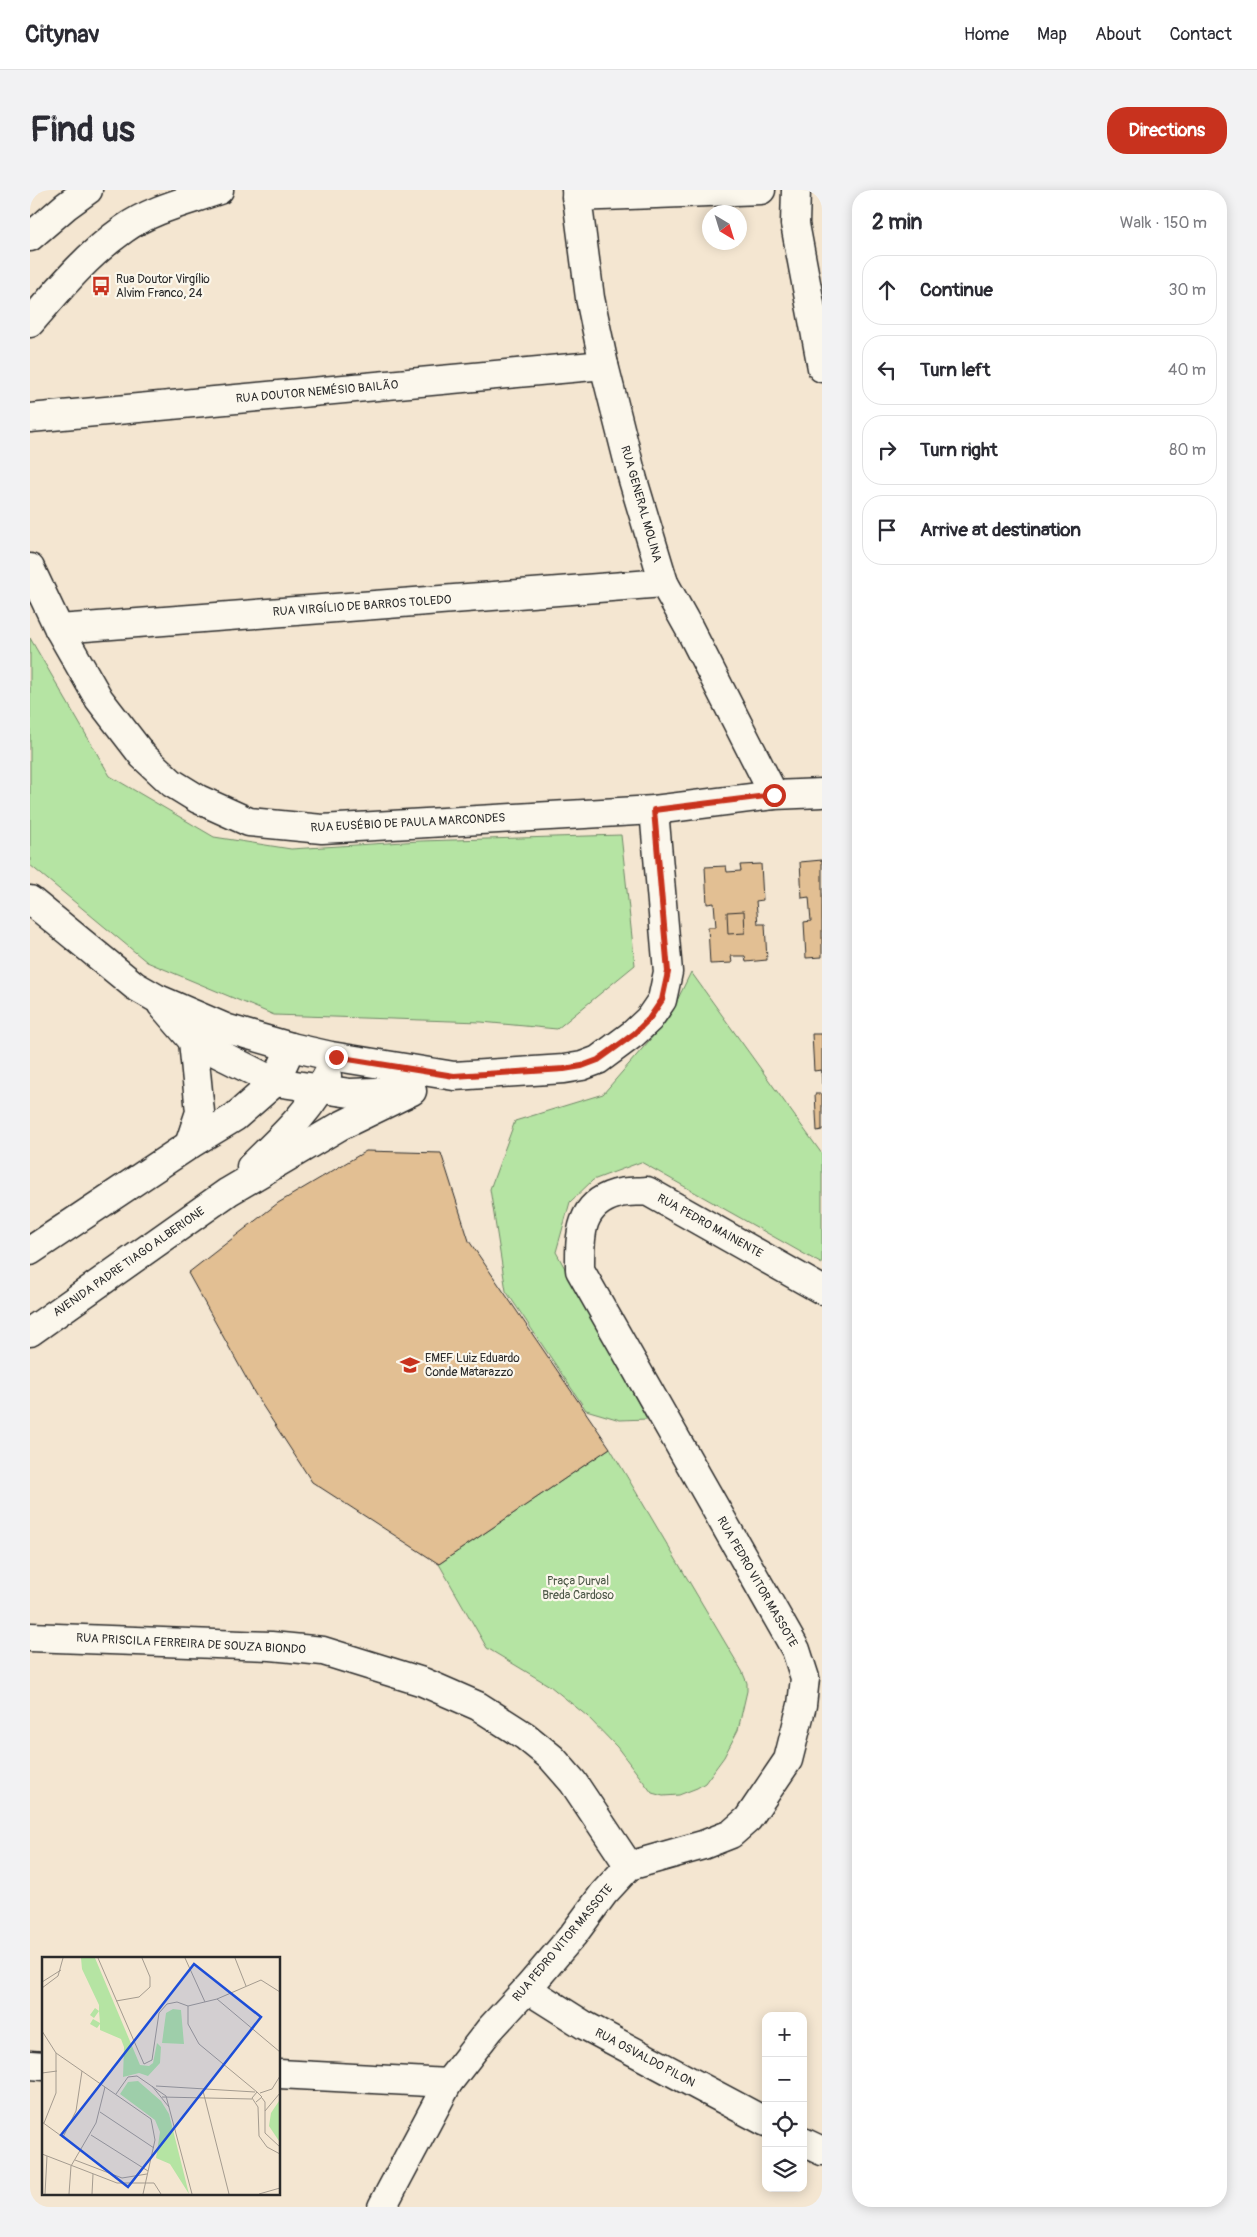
<!DOCTYPE html>
<meta charset="utf-8">
<style>
:root{--surface:#fff;--page:#f2f2f3;--text:#2b2b33;--muted:#7c7c81;--line:#e1e1e2;--accent:#c8321e}
body{margin:0;font-family:Pangolin,sans-serif;background:var(--page);color:var(--text)}
.controls{position:absolute;right:15px;bottom:15px;display:grid;overflow:hidden;border-radius:10px;box-shadow:0 2px 12px #0003}
.controls button{width:45px;height:45px;display:grid;place-items:center;padding:0;border:0;border-bottom:1px solid var(--line);background:var(--surface);color:var(--text);font:25px sans-serif}
.compass{position:absolute;left:672px;top:15px;width:45px;height:45px;border-radius:50%;background:var(--surface);box-shadow:0 2px 12px #0003;rotate:142deg}
.stop{position:absolute;width:15px;height:15px;margin:-11px;border:4px solid #c8321e;border-radius:50%;background:#fff}
.stop.end{background:#c8321e;border-color:#fff;box-shadow:0 1px 5px #0008}
.list{margin:0;padding:0;list-style:none}
h2{display:flex;justify-content:space-between;align-items:center;height:65px;margin:0;padding:0 20px;font-size:21px}
h2 small{font-size:16px;font-weight:400;color:var(--muted)}
.list li{display:grid;grid-template-columns:32px 1fr auto;gap:15px;align-items:center;box-sizing:border-box;height:70px;margin:0 10px 10px;padding:0 10px;border:1px solid var(--line);border-radius:20px}
.list b{display:block;font-size:19px;white-space:nowrap}
.list em{font-size:16px;font-style:normal;color:var(--muted)}
.icon{flex:none;width:28px;height:28px;fill:none;stroke:currentColor;stroke-width:2;stroke-linecap:round;stroke-linejoin:round}
.map{position:relative;flex:none;width:792px;height:2017px;overflow:hidden;border-radius:20px}
header{display:flex;align-items:center;gap:30px;box-sizing:border-box;height:70px;padding:0 25px;background:var(--surface);border-bottom:1px solid var(--line)}
header strong{font-size:24px}
nav{display:flex;gap:28px;margin-inline-start:auto;font-size:18px}
.intro{display:flex;align-items:center;justify-content:space-between;box-sizing:border-box;height:120px;padding:0 30px}
h1{margin:0;font-size:35px}
.button{padding:12px 22px;border-radius:20px;background:var(--accent);color:#fff;font-size:18px;font-weight:700}
main{display:flex;gap:30px;padding:0 30px}
aside{flex:1;background:var(--surface);border-radius:20px;box-shadow:0 2px 12px #0003}
.map>svg:first-child{display:block}
.green{fill:#b5e4a3;stroke:#708867}
.building{fill:#e2bf93;stroke:#2b2b2b}
.lines{fill:none;stroke-linecap:round;stroke-linejoin:round}
.street-casing{stroke:#2b2b2b;stroke-width:31}
.street{stroke:#fbf7ec;stroke-width:28}
.route{stroke:#c8321e;stroke-width:6}
.labels{text-anchor:middle;dominant-baseline:central;stroke-width:4.5;stroke-linejoin:round;paint-order:stroke}
.poi-label{font-size:12px;fill:#2b2b2b;stroke:#fbf7ec;text-anchor:start}
.street-label{font-size:12px;fill:#2b2b2b;stroke:#fbf7ec}
.park-label{font-size:12px;fill:#4e5949;stroke:#fbf7ec}
.inset-road{fill:none;stroke:#a49b8f;stroke-width:1}
.view{fill:#1d4ed8;fill-opacity:0.15;stroke:#1d4ed8;stroke-width:2.5}
.inset-edge{fill:none;stroke:#2b2b2b;stroke-width:2.5}
</style>
<header>
<strong>Citynav</strong>
<nav><a>Home</a><a>Map</a><a>About</a><a>Contact</a></nav>
</header>
<div class="intro"><h1>Find us</h1><a class="button">Directions</a></div>
<main>
<div class="map">
<svg width="792" height="2017" viewBox="0 0 792 2017">
<rect width="100%" height="100%" fill="#f4e6d1"/>
<filter id="ink" filterUnits="userSpaceOnUse"><feTurbulence type="fractalNoise" baseFrequency=".02" numOctaves="2"/><feDisplacementMap in="SourceGraphic" scale="10" xChannelSelector="R" yChannelSelector="G"/><feConvolveMatrix kernelMatrix="1 2 1 2 8 2 1 2 1" color-interpolation-filters="sRGB"/></filter>
<g filter="url(#ink)">
<g class="green">
<path d="M 0,448 L 80,586 L 184,647 L 261,659 L 390,651 L 591,645 L 605,775 L 527,839 L 451,832 L 244,825 L 117,772 L 0,675 Z"/>
<path d="M 661,782 L 792,964 L 792,1074 L 611,972 L 563,990 L 540,1012 L 526,1062 L 617,1229 L 590,1230 L 556,1220 L 476,1101 L 460,999 L 485,931 L 573,904 L 638,829 Z"/>
<path d="M 580,1258 L 712,1481 L 717,1493 L 717,1501 L 708,1540 L 694,1567 L 675,1593 L 667,1598 L 649,1605 L 633,1606 L 622,1603 L 587,1557 L 557,1526 L 520,1496 L 457,1458 L 409,1374 Z"/>
</g>
<g class="building">
<path d="M 792,670 L 792,767 L 776,768 L 774,732 L 781,731 L 779,707 L 772,708 L 770,672 Z"/>
<path d="M 731,674 L 733,710 L 726,711 L 728,734 L 735,734 L 737,770 L 716,772 L 715,766 L 701,766 L 702,773 L 680,774 L 678,737 L 686,737 L 684,713 L 677,714 L 675,677 L 696,676 L 697,682 L 711,681 L 710,675 Z"/>
<path d="M 714,721 L 715,743 L 698,744 L 697,722 Z"/>
<path d="M 782,844 L 792,844 L 792,894 L 791,880 L 784,881 Z"/>
<path d="M 785,904 L 792,904 L 792,940 L 787,941 Z"/>
<path d="M 336,961 L 411,963 L 439,1051 L 580,1258 L 409,1374 L 282,1292 L 225,1204 L 158,1083 L 248,1013 Z"/>
</g>
<g class="lines">
<defs>
<g id="street">
<path d="M 546,0 L 560,108 L 574,175 L 603,290 L 634,393 L 659,438 L 744,605"/>
<path d="M 766,0 L 765,34 L 792,178"/>
<path d="M 546,7 L 731,0"/>
<path d="M 0,47 L 36,16 L 58,0"/>
<path d="M 0,133 C 29,99 57,65 94,39 C 122,19 158,11 189,0"/>
<path d="M 0,228 L 574,175"/>
<path d="M 0,378 L 29,439 L 69,509 L 113,566 L 142,593 L 168,609 L 219,632 L 292,639 L 624,620 L 744,605 L 792,603"/>
<path d="M 29,439 L 634,393"/>
<path d="M 0,710 L 105,796 L 126,808 L 198,839 L 261,857 L 301,866 L 424,886 L 534,879 L 552,876 L 568,870 L 603,844 L 619,829 L 632,810 L 638,782 L 624,620"/>
<path d="M 132,815 L 163,851 L 245,892 L 320,903 L 372,901"/>
<path d="M 159,955 L 170,922 L 163,851"/>
<path d="M 221,977 C 248,950 281,922 297,886"/>
<path d="M 0,1061 L 159,955 L 205,927 L 245,892 L 261,857"/>
<path d="M 0,1142 L 198,1002 L 310,936 L 382,901"/>
<path d="M 0,1447 L 241,1456 L 293,1461 L 393,1492 L 448,1516 L 495,1546 L 522,1568 L 543,1592 L 599,1676"/>
<path d="M 497,1799 L 554,1835 L 736,1932"/>
<path d="M 0,1875 L 14,1876"/>
<path d="M 249,1884 L 418,1893"/>
<path d="M 773,1952 L 792,1961"/>
<path d="M 352,2017 L 418,1893 L 460,1839 L 497,1799 L 543,1745 L 574,1703 L 599,1676 L 673,1655 L 701,1644 L 718,1629 L 758,1570 L 772,1515 L 775,1488 L 766,1460 L 550,1080 C 550,1047 548,1015 586,1004 C 595,1001 607,1002 617,1001 L 792,1100"/>
</g>
</defs>
<use href="#street" class="street-casing"/>
<use href="#street" class="street"/>
</g>
</g>
<g class="lines" filter="url(#ink)">
<path class="route" d="M 306,867 L 424,886 L 534,879 L 552,876 L 568,870 L 604,844 L 619,829 L 632,810 L 638,782 L 624,620 L 744,605"/>
</g>
<defs>
<symbol id="bus-bare" viewBox="-9 -9 18 18"><path d="M-5-6H5V4H4V6H2V4H-2V6H-4V4H-5ZM-3.5-4V0h7V-4ZM-3.5 1.2v1.5H-2V1.2ZM2 1.2v1.5H3.5V1.2Z" fill="#c8321e" stroke="#fbf7ec" stroke-width="2.5" paint-order="stroke"/></symbol>
<symbol id="school-bare" viewBox="-9 -9 18 18"><path d="M0-5L7-2L0 1L-7-2ZM-4 1L0 2.5L4 1V4Q0 6-4 4Z" fill="#c8321e" stroke="#fbf7ec" stroke-width="2.5" paint-order="stroke"/></symbol>
</defs>
<g fill-rule="evenodd">
<use href="#bus-bare" x="57" y="82" width="28" height="28"/>
<use href="#school-bare" x="366" y="1161" width="28" height="28"/>
</g>
<g class="labels">
<g class="poi-label">
<text x="86" y="89">Rua Doutor Virgílio<tspan x="86" dy="14">Alvim Franco, 24</tspan></text>
<text x="395" y="1168">EMEF Luiz Eduardo<tspan x="395" dy="14">Conde Matarazzo</tspan></text>
</g>
<g class="street-label">
<text transform="translate(287 202) rotate(-5)">RUA DOUTOR NEMÉSIO BAILÃO</text>
<text transform="translate(611 314) rotate(74)">RUA GENERAL MOLINA</text>
<text transform="translate(332 416) rotate(-4)">RUA VIRGÍLIO DE BARROS TOLEDO</text>
<text transform="translate(378 633) rotate(-3)">RUA EUSÉBIO DE PAULA MARCONDES</text>
<text transform="translate(680 1036) rotate(29)">RUA PEDRO MAINENTE</text>
<text transform="translate(99 1072) rotate(-35)">AVENIDA PADRE TIAGO ALBERIONE</text>
<text transform="translate(727 1392) rotate(60)">RUA PEDRO VITOR MASSOTE</text>
<text transform="translate(161 1454) rotate(3)">RUA PRISCILA FERREIRA DE SOUZA BIONDO</text>
<text transform="translate(533 1753) rotate(-50)">RUA PEDRO VITOR MASSOTE</text>
<text transform="translate(615 1868) rotate(28)">RUA OSVALDO PILON</text>
</g>
<g class="park-label">
<text x="548" y="1391">Praça Durval<tspan x="548" dy="14">Breda Cardoso</tspan></text>
</g>
</g>
<g transform="translate(12 1767)">
<rect width="238" height="238" fill="#f4e6d1"/>
<path d="M 39,1 L 53,1 L 98,108 L 107,109 L 111,106 L 115,86 L 119,90 L 118,106 L 106,119 L 97,116 L 81,120 L 82,90 L 79,82 L 58,73 L 58,67 L 55,71 L 48,67 L 51,62 L 58,66 L 57,54 L 52,61 L 48,58 L 53,51 L 57,54 L 57,48 L 40,12 ZM 131,52 L 139,53 L 142,87 L 120,86 L 124,56 ZM 96,124 L 119,144 L 127,157 L 147,237 L 128,207 L 114,201 L 118,175 L 113,163 L 78,137 L 86,125 ZM 237,144 L 237,184 L 227,169 L 229,156 Z" fill="#b5e4a3"/>
<path class="inset-road" d="M 56,1 L 102,107 L 110,103 L 117,56 L 125,47 L 135,45 L 146,49 L 175,42 L 219,23 L 238,35M 143,1 L 163,45M 193,1 L 204,29M 0,25 L 19,13M 0,31 L 16,19 L 21,1M 175,42 L 238,95M 74,44 L 97,40 L 108,30 L 108,20 L 100,1M 146,49 L 146,67 L 157,87 L 215,135M 0,74 L 14,96 L 109,162 L 113,183 L 101,237M 0,116 L 15,114M 110,129 L 127,150M 114,129 L 213,135M 161,134 L 187,237M 218,136 L 230,132 L 238,119M 74,137 L 86,120 L 95,119 L 124,139 L 150,237M 120,140 L 210,142M 220,141 L 223,145 L 223,176 L 238,190M 214,145 L 220,140 L 215,135 L 210,141 L 216,150 L 217,179 L 225,190 L 238,197M 223,154 L 238,136M 58,155 L 112,191M 0,165 L 40,194M 2,166 L 14,136 L 14,96M 49,178 L 106,214M 21,180 L 34,154 L 40,114M 0,197 L 75,226 L 112,226 L 119,237M 33,203 L 80,221 L 105,217M 3,237 L 5,199M 27,237 L 29,209 L 54,166 L 63,130M 50,237 L 51,217M 217,237 L 238,231"/>
<path class="view" d="M 152,7 L 219,60 L 86,230 L 19,178 Z"/>
<rect width="238" height="238" class="inset-edge"/>
</g>
</svg>
<div class="controls">
<button>+</button>
<button>−</button>
<button><svg class="icon" aria-label="locate" viewBox="0 0 24 24"><circle cx="12" cy="12" r="6"/><path d="M12 2v4M12 18v4M2 12h4M18 12h4"/></svg></button>
<button><svg class="icon" aria-label="layers" viewBox="0 0 24 24"><path d="M12 4l9 5-9 5-9-5zM3 14l9 5 9-5"/></svg></button>
</div>
<svg class="compass" viewBox="-18 -18 36 36"><path d="M0-13l5 13h-10z" fill="#e53935"/><path d="M0 13l5-13h-10z" fill="#7c7c81"/></svg>
<div class="stop" style="left:744px;top:605px"></div>
<div class="stop end" style="left:306px;top:867px"></div>
</div>
<aside>
<h2>2 min<small>Walk · 150 m</small></h2>
<ul class="list">
<li><svg class="icon" aria-label="ahead" viewBox="0 0 24 24"><path d="M12 20V5M6 11l6-6 6 6"/></svg><div><b>Continue</b></div><em>30 m</em></li>
<li><svg class="icon" aria-label="left" viewBox="0 0 24 24"><path d="M17 20v-9H6M10 6l-5 5 5 5"/></svg><div><b>Turn left</b></div><em>40 m</em></li>
<li><svg class="icon" aria-label="right" viewBox="0 0 24 24"><path d="M7 20v-9h11M14 6l5 5-5 5"/></svg><div><b>Turn right</b></div><em>80 m</em></li>
<li><svg class="icon" aria-label="arrive" viewBox="0 0 24 24"><path d="M6 21V4h12l-3 4 3 4H6"/></svg><div><b>Arrive at destination</b></div></li>
</ul>
</aside>
</main>
